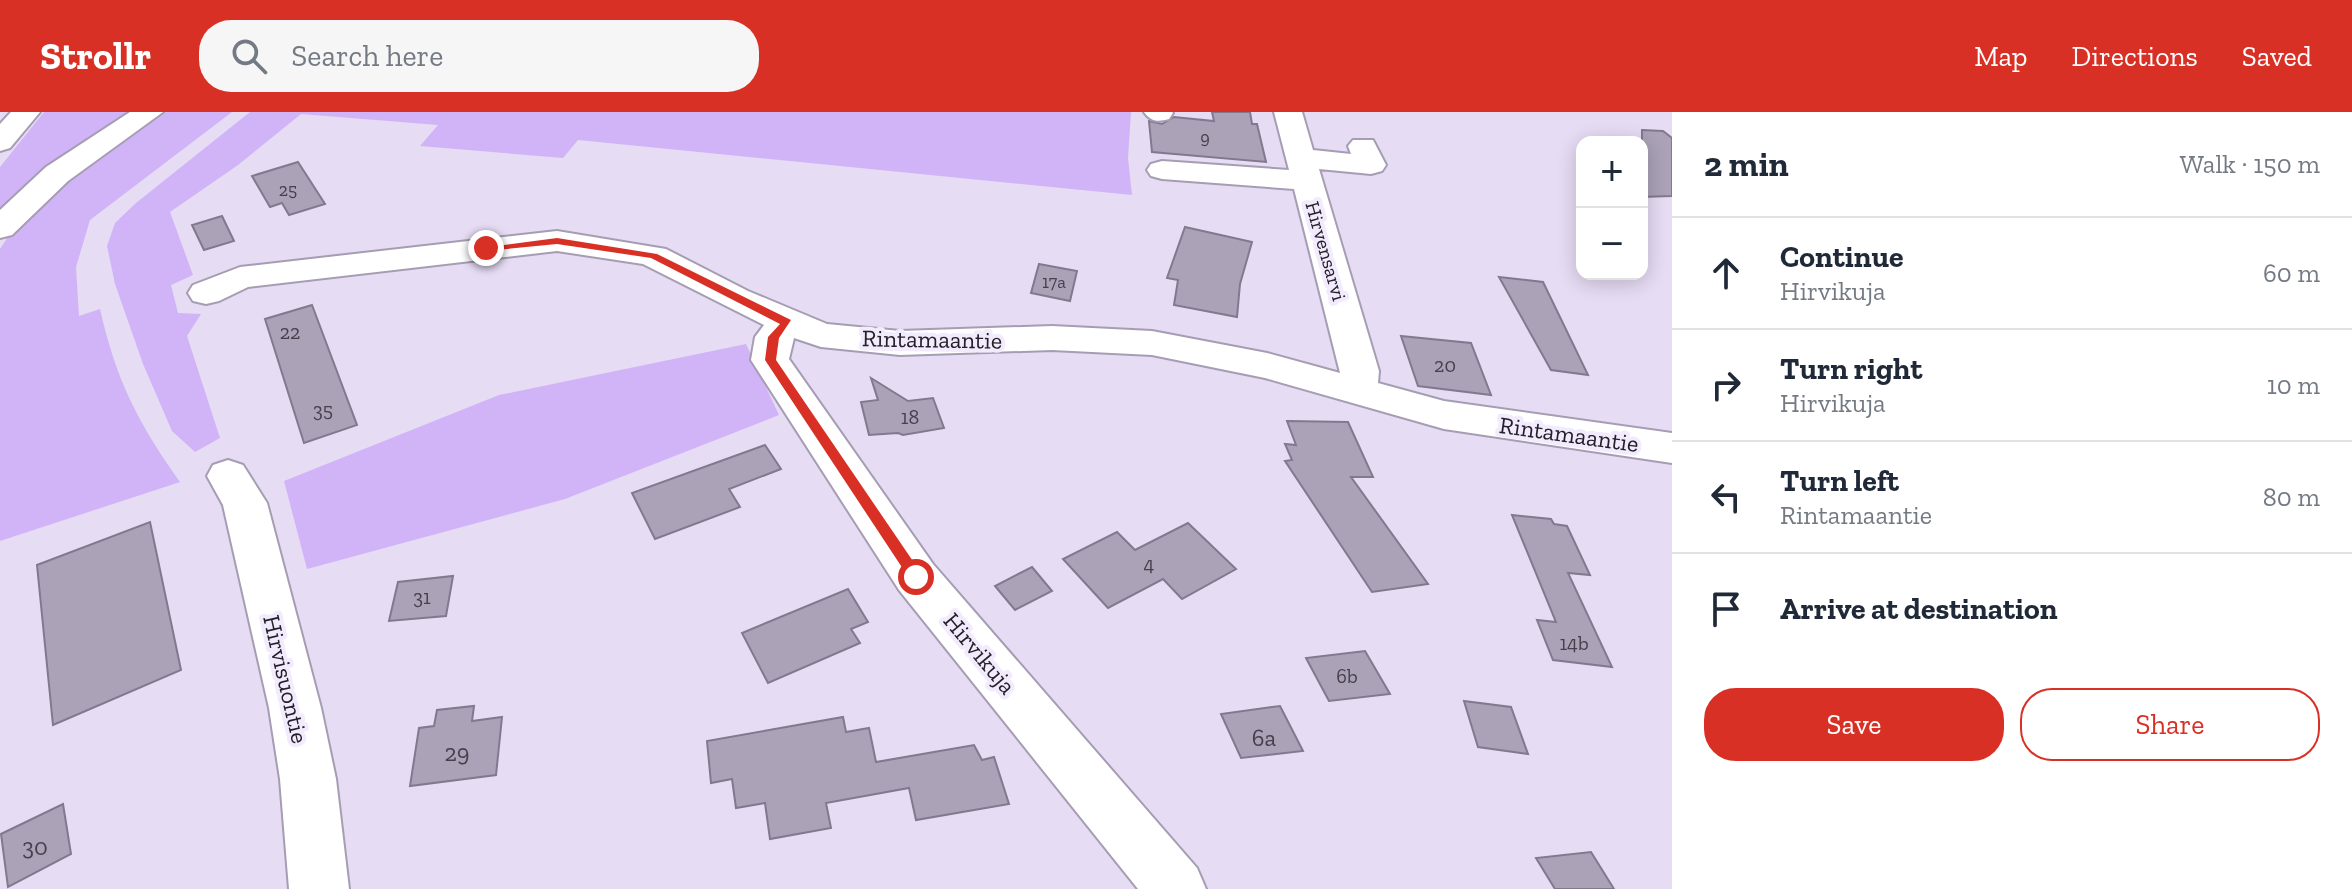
<!DOCTYPE html>
<meta charset="utf-8">
<style>
:root{--surface:#fff;--page:#f6f6f7;--text:#1f2937;--muted:#747a83;--line:#e0e1e3;--accent:#d93025}
body{margin:0;font-family:"Zilla Slab",serif;background:var(--page);color:var(--text)}
.controls{position:absolute;right:24px;top:24px;display:grid;overflow:hidden;border-radius:16px;box-shadow:0 4px 20px #0003}
.controls button{width:72px;height:72px;display:grid;place-items:center;padding:0;border:0;border-bottom:2px solid var(--line);background:var(--surface);color:var(--text);font:40px sans-serif}
.stop{position:absolute;width:24px;height:24px;margin:-18px;border:6px solid #d93025;border-radius:50%;background:#fff}
.stop.end{background:#d93025;border-color:#fff;box-shadow:0 2px 8px #0008}
.list{margin:0;padding:0;list-style:none}
h2{display:flex;justify-content:space-between;align-items:center;height:104px;margin:0;padding:0 32px;font-size:34px}
h2 small{font-size:26px;font-weight:400;color:var(--muted)}
.list li{display:grid;grid-template-columns:52px 1fr auto;gap:24px;align-items:center;box-sizing:border-box;height:112px;padding:0 32px;border-top:2px solid var(--line)}
.list b{display:block;font-size:30px;white-space:nowrap}
.list p{margin:0;font-size:26px;white-space:nowrap;color:var(--muted)}
.list em{font-size:26px;font-style:normal;color:var(--muted)}
.actions{display:flex;gap:16px;padding:24px 32px}
.actions a{flex:1;padding:18px 0;border:2px solid var(--accent);border-radius:32px;text-align:center;font-size:28px;color:var(--accent)}
.actions .main{background:var(--accent);color:#fff}
.icon{flex:none;width:44px;height:44px;fill:none;stroke:currentColor;stroke-width:2;stroke-linecap:round;stroke-linejoin:round}
.map{position:relative;flex:none;width:1672px;height:777px;overflow:hidden}
header{display:flex;align-items:center;gap:48px;box-sizing:border-box;height:112px;padding:0 40px;background:var(--accent);color:#fff}
header strong{font-size:38px}
nav{display:flex;gap:44px;margin-inline-start:auto;font-size:28px}
.search{width:560px;height:72px;background:var(--page);display:flex;align-items:center;gap:20px;box-sizing:border-box;padding:0 28px;border-radius:32px;color:var(--muted);font-size:30px}
main{display:flex}
aside{flex:1;background:var(--surface)}
.map>svg:first-child{display:block}
.green{fill:#d1b4f8}
.building{fill:#aba2b8;stroke:#82798e;stroke-width:2}
.lines{fill:none;stroke-linecap:round;stroke-linejoin:round}
.minor-casing{stroke:#a69db3;stroke-width:4}
.highway-casing{stroke:#a69db3;stroke-width:4}
.minor{fill:#fff;fill-rule:evenodd}
.highway{fill:#fff;fill-rule:evenodd}
.route{fill:#d93025}
.labels{text-anchor:middle;dominant-baseline:central;stroke-width:8;stroke-linejoin:round;paint-order:stroke}
.far-number-label{font-size:18px;fill:#45404c}
.far-street-label{font-size:20px;fill:#232028;stroke:#f2eafd}
.number-label{font-size:20px;fill:#45404c}
.street-label{font-size:24px;fill:#232028;stroke:#f2eafd}
.near-number-label{font-size:24px;fill:#45404c}
</style>
<header>
<strong>Strollr</strong>
<div class="search"><svg class="icon" aria-label="search" viewBox="0 0 24 24"><circle cx="10" cy="10" r="6"/><path d="M15 15l6 6"/></svg>Search here</div>
<nav><a>Map</a><a>Directions</a><a>Saved</a></nav>
</header>
<main>
<div class="map">
<svg width="1672" height="777" viewBox="0 0 1672 777">
<rect width="100%" height="100%" fill="#e6dcf4"/>
<g class="green">
<path d="M 44,0 L 131,0 L 54,52 L 0,101 L 0,55 Z"/>
<path d="M 163,0 L 232,0 L 90,108 L 76,155 L 79,204 L 100,197 C 116,268 138,311 180,370 L 0,429 L 0,137 C 37,78 104,33 163,0 Z"/>
<path d="M 250,0 L 1131,0 L 1128,46 L 1132,83 L 578,28 L 563,46 L 420,34 L 438,13 L 301,2 L 238,53 L 170,100 L 193,163 L 171,173 L 178,201 L 201,202 L 187,224 L 220,326 L 195,340 L 172,319 L 143,252 L 115,172 L 107,134 L 115,111 L 136,91 Z"/>
<path d="M 746,232 L 779,303 L 565,387 L 307,457 L 284,369 L 499,283 Z"/>
</g>
<g class="building">
<path d="M 1212,0 L 1250,0 L 1252,12 L 1257,12 L 1266,50 L 1152,40 L 1149,9 L 1162,12 L 1174,5 L 1214,9 Z"/>
<path d="M 1642,18 L 1663,19 L 1672,26 L 1672,84 L 1642,85 Z"/>
<path d="M 298,50 L 325,92 L 289,103 L 282,91 L 270,95 L 252,64 Z"/>
<path d="M 222,104 L 234,129 L 204,138 L 192,113 Z"/>
<path d="M 1185,115 L 1252,130 L 1240,172 L 1237,205 L 1174,193 L 1178,168 L 1167,166 Z"/>
<path d="M 1039,152 L 1077,159 L 1070,189 L 1031,181 Z"/>
<path d="M 1499,165 L 1543,170 L 1588,263 L 1551,258 Z"/>
<path d="M 312,193 L 357,313 L 304,331 L 265,207 Z"/>
<path d="M 1401,224 L 1471,231 L 1491,283 L 1418,274 Z"/>
<path d="M 871,266 L 908,289 L 933,286 L 944,316 L 903,323 L 898,321 L 869,323 L 861,290 L 878,288 Z"/>
<path d="M 1287,309 L 1348,310 L 1373,365 L 1351,365 L 1428,472 L 1372,480 L 1285,349 L 1292,348 L 1285,332 L 1296,333 Z"/>
<path d="M 765,333 L 781,357 L 729,377 L 740,395 L 655,427 L 632,381 Z"/>
<path d="M 1512,403 L 1551,407 L 1554,412 L 1567,414 L 1590,463 L 1568,461 L 1612,555 L 1553,548 L 1537,508 L 1556,510 Z"/>
<path d="M 150,410 L 181,558 L 53,613 L 37,453 Z"/>
<path d="M 1188,411 L 1236,457 L 1182,487 L 1163,467 L 1108,496 L 1063,447 L 1117,420 L 1135,438 Z"/>
<path d="M 1032,455 L 1052,479 L 1015,498 L 995,474 Z"/>
<path d="M 453,464 L 446,504 L 389,509 L 398,470 Z"/>
<path d="M 848,477 L 868,510 L 851,517 L 860,531 L 768,571 L 742,521 Z"/>
<path d="M 1365,539 L 1390,582 L 1329,589 L 1306,546 Z"/>
<path d="M 1464,589 L 1511,595 L 1528,642 L 1478,635 Z"/>
<path d="M 474,594 L 472,609 L 502,605 L 496,663 L 410,674 L 419,616 L 434,614 L 437,598 Z"/>
<path d="M 1280,594 L 1303,639 L 1241,646 L 1221,602 Z"/>
<path d="M 843,605 L 846,620 L 869,616 L 876,650 L 974,633 L 982,648 L 994,645 L 1009,692 L 916,708 L 909,676 L 826,691 L 831,716 L 770,727 L 765,691 L 736,696 L 732,667 L 711,671 L 707,629 Z"/>
<path d="M 63,692 L 71,742 L 8,775 L 1,722 Z"/>
<path d="M 1591,740 L 1614,777 L 1555,777 L 1536,746 Z"/>
</g>
<g class="lines">
<defs>
<g id="minor">
<path d="M 1144,0 L 1172,0 L 1173,1 L 1169,7 C 1158,10 1151,10 1144,0 Z"/>
<path d="M 1274,0 L 1302,0 L 1313,38 L 1351,42 L 1348,34 L 1353,28 L 1373,28 L 1386,53 L 1382,59 L 1371,62 L 1319,57 L 1379,259 L 1378,271 L 1444,289 L 1672,321 L 1672,351 L 1444,317 L 1265,266 L 1152,243 L 1052,238 L 900,243 L 821,235 L 794,226 L 789,247 L 933,452 L 1197,756 L 1206,777 L 1138,777 L 899,478 L 751,248 L 755,225 L 764,213 L 643,152 L 557,139 L 248,175 L 219,189 L 206,192 L 193,189 L 188,181 L 193,173 L 240,155 L 557,119 L 666,137 L 748,179 L 827,212 L 900,219 L 1052,214 L 1152,219 L 1267,241 L 1340,261 L 1294,77 L 1162,67 L 1151,64 L 1147,58 L 1151,52 L 1162,49 L 1289,58 Z"/>
<path d="M 228,348 L 243,353 L 267,391 L 321,596 L 336,667 L 349,777 L 289,777 L 280,667 L 269,596 L 223,393 L 207,364 L 213,353 Z"/>
</g>
<g id="highway">
<path d="M 11,0 L 40,0 L 10,36 L 0,39 L 0,12 Z"/>
<path d="M 130,0 L 163,0 L 68,69 L 12,123 L 0,126 L 0,98 L 46,55 Z"/>
</g>
</defs>
<use href="#minor" class="minor-casing"/>
<use href="#highway" class="highway-casing"/>
<use href="#minor" class="minor"/>
<use href="#highway" class="highway"/>
</g>
<path class="route" d="M 557,126 L 657,142 L 791,208 L 779,226 L 776,248 L 921,461 L 921,469 L 911,469 L 765,248 L 768,225 L 780,212 L 651,146 L 557,132 L 486,139 L 481,136 Z"/>
<g class="labels">
<g class="far-number-label">
<text x="1205" y="26">9</text>
<text x="288" y="78">25</text>
<text x="1054" y="170">17a</text>
</g>
<g class="far-street-label">
<text transform="translate(1326 139) rotate(74)">Hirvensarvi</text>
</g>
<g class="number-label">
<text x="290" y="220">22</text>
<text x="1445" y="253">20</text>
<text x="323" y="298">35</text>
<text x="910" y="305">18</text>
<text x="1149" y="452">4</text>
<text x="422" y="485">31</text>
<text x="1574" y="531">14b</text>
<text x="1347" y="564">6b</text>
</g>
<g class="street-label">
<text transform="translate(932 227) rotate(1)">Rintamaantie</text>
<text transform="translate(1569 322) rotate(8)">Rintamaantie</text>
<text transform="translate(980 541) rotate(50)">Hirvikuja</text>
<text transform="translate(286 567) rotate(77)">Hirvisuontie</text>
</g>
<g class="near-number-label">
<text x="1264" y="625">6a</text>
<text x="457" y="640">29</text>
<text x="35" y="734">30</text>
</g>
</g>
</svg>
<div class="controls">
<button>+</button>
<button>−</button>
</div>
<div class="stop" style="left:916px;top:465px"></div>
<div class="stop end" style="left:486px;top:136px"></div>
</div>
<aside>
<h2>2 min<small>Walk · 150 m</small></h2>
<ul class="list">
<li><svg class="icon" aria-label="ahead" viewBox="0 0 24 24"><path d="M12 20V5M6 11l6-6 6 6"/></svg><div><b>Continue</b><p>Hirvikuja</p></div><em>60 m</em></li>
<li><svg class="icon" aria-label="right" viewBox="0 0 24 24"><path d="M7 20v-9h11M14 6l5 5-5 5"/></svg><div><b>Turn right</b><p>Hirvikuja</p></div><em>10 m</em></li>
<li><svg class="icon" aria-label="left" viewBox="0 0 24 24"><path d="M17 20v-9H6M10 6l-5 5 5 5"/></svg><div><b>Turn left</b><p>Rintamaantie</p></div><em>80 m</em></li>
<li><svg class="icon" aria-label="arrive" viewBox="0 0 24 24"><path d="M6 21V4h12l-3 4 3 4H6"/></svg><div><b>Arrive at destination</b></div></li>
</ul>
<div class="actions"><a class="main">Save</a><a>Share</a></div>
</aside>
</main>
